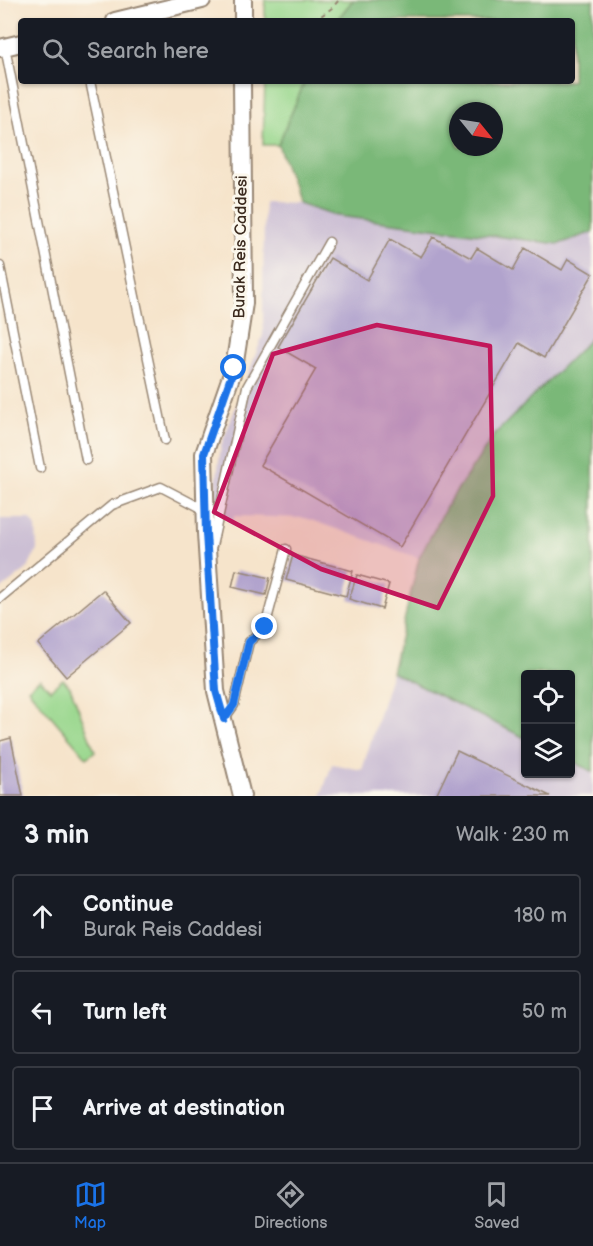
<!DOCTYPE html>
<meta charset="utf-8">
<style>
:root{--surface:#171b24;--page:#20242c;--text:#f1f3f6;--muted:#9ea1a6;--line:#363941;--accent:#1a73e8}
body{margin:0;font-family:"Balsamiq Sans",sans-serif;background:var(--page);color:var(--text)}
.controls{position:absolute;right:18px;bottom:18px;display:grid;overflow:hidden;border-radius:6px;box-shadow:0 2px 4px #0004}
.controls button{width:54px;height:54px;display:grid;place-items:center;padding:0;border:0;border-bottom:2px solid var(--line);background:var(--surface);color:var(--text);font:30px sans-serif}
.compass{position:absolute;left:449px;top:102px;width:54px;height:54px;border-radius:50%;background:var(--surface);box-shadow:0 2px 4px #0004;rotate:120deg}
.stop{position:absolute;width:18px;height:18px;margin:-14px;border:4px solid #1a73e8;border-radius:50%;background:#fff}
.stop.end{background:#1a73e8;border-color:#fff;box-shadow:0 2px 6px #0008}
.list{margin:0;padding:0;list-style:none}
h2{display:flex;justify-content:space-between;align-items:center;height:78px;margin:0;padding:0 24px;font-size:26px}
h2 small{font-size:20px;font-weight:400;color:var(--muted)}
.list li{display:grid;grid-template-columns:39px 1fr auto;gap:18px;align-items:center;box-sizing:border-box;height:84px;margin:0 12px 12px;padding:0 12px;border:2px solid var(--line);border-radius:6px}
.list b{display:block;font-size:22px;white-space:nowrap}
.list p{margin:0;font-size:20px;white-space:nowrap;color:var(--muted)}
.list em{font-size:20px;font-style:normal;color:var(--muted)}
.icon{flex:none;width:33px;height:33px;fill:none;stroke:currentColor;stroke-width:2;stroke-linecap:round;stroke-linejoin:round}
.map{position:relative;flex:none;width:593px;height:796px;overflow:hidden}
.search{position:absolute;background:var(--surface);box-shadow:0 2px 4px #0004;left:18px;right:18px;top:18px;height:66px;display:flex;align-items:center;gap:15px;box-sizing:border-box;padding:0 21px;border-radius:6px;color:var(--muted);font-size:22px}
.sheet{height:366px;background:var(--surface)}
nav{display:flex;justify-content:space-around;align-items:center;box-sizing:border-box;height:84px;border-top:2px solid var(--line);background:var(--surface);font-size:16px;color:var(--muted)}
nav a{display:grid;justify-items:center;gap:3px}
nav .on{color:var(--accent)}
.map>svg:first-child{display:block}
.industrial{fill:#ccbfd4}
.green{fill:#99d78d;stroke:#6a8056;stroke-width:1.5}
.forest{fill:#7ab878;stroke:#5a714b;stroke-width:1.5;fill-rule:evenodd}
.building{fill:#b1a3cd}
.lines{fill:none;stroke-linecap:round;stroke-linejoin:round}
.service-casing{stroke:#988774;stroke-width:11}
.minor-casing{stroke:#988774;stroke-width:20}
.path{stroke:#988774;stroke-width:2;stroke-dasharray:4.5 4.5;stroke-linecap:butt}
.service{stroke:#fff;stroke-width:8}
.minor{stroke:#fff;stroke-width:16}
.route{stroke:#1a73e8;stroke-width:8}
.marked{fill:#c2185b;fill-opacity:0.2;stroke:#c2185b;stroke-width:4.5;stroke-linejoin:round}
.labels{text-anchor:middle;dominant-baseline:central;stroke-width:6;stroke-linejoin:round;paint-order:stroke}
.street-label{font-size:16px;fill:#3b2a1e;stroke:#fbf7ec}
</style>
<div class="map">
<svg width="593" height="796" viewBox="0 0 593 796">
<rect width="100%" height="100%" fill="#fbf7ec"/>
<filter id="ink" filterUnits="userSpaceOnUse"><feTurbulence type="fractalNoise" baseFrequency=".0167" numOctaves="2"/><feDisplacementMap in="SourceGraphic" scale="12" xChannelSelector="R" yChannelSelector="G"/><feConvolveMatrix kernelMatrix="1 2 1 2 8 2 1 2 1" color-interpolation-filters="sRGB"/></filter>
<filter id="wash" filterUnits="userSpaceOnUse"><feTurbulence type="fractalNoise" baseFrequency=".008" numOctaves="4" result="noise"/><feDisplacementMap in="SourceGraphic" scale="24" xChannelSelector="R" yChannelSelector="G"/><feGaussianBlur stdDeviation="1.35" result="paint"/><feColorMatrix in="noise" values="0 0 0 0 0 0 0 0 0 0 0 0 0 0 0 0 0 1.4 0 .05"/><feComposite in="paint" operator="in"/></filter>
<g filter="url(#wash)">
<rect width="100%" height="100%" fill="#f6e4cb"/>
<g class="industrial">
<path d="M 264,202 L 299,203 L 338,216 L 559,244 L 593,232 L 593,336 L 495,434 L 449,502 L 419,558 L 305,518 L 234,516 L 233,526 L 213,506 L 221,446 L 263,335 Z"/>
<path d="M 0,519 L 30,519 L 36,527 L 37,550 L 27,569 L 0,590 Z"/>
<path d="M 392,672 L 525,738 L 526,774 L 570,774 L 571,760 L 593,772 L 593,796 L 321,796 L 332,764 L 362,770 Z"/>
</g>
<g class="green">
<path d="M 265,0 L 353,0 L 336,21 L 265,21 Z"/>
<path d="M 265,81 L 305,81 L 278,145 L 263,145 Z"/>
<path d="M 40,679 L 50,690 L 63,679 L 70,687 L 95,751 L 87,758 L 28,689 Z"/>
</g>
<g class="forest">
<path d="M 353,0 L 593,0 L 593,232 L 559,244 L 338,216 L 299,203 L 278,145 L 305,81 L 572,81 L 572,21 L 336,21 ZM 458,111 L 494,111 L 494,147 L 458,147 Z"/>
<path d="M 593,336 L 593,772 L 571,760 L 570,674 L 526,674 L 525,738 L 392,672 L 419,558 L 449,502 L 495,434 Z"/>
</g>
<g id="blocks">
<g class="building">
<path d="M 433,237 L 471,258 L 477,248 L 513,270 L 525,248 L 562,270 L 568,259 L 593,274 L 544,358 L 519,343 L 400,547 L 260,465 L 316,369 L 278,347 L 330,258 L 367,280 L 390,239 L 421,257 Z"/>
<path d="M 293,555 L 353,571 L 346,596 L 286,580 Z"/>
<path d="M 236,570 L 270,578 L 266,595 L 232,587 Z"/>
<path d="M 357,575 L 389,584 L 382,609 L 349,599 Z"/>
<path d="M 103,590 L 131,623 L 66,677 L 38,644 Z"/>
<path d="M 11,738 L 23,796 L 0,796 L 0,741 Z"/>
<path d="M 457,751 L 550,796 L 436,796 Z"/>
</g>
</g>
</g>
<g filter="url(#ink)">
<use href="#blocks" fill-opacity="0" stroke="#988774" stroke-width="1.5"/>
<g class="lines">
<defs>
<g id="service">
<path d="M 5,47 L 86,460"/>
<path d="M 90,81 L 165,440"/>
<path d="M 0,266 L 40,468"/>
<path d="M 212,546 L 247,387 L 329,242"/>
<path d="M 0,598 L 112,505 L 161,487 L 205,510"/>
<path d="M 224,719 L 234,705 L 249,642 L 265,627 L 286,549"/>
</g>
<g id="minor">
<path d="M 115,21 L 202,0"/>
<path d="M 243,21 L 243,0"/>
<path d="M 0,48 L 21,43"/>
<path d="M 242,81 L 244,303 L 234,368 L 204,454 L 206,533 L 216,691 L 242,796"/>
</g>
</defs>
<use href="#service" class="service-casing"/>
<use href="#minor" class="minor-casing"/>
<path class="path" d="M 314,21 L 332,8 L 339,0"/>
<use href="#service" class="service"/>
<use href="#minor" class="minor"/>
</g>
</g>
<g class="lines" filter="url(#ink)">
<path class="route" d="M 234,368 L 204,454 L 206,533 L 216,691 L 224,719 L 234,705 L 249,642 L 265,627"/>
</g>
<path class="marked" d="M 377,325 L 490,346 L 493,496 L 438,608 L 321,569 L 214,512 L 273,354 Z"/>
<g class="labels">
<g class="street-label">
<text transform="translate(241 247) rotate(-89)">Burak Reis Caddesi</text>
</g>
</g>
</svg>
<div class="controls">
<button><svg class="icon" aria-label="locate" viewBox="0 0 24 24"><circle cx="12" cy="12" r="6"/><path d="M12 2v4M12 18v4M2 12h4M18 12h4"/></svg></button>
<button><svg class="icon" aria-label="layers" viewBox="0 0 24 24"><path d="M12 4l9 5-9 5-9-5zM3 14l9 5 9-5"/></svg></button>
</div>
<svg class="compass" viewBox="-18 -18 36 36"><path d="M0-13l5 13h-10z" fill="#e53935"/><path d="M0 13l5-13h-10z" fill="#9ea1a6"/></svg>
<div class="stop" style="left:234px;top:368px"></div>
<div class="stop end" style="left:265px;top:627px"></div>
<div class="search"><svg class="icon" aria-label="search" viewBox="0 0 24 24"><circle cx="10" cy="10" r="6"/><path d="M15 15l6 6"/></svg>Search here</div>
</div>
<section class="sheet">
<h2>3 min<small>Walk · 230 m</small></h2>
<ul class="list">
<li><svg class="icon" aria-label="ahead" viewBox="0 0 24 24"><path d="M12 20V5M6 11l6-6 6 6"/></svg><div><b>Continue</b><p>Burak Reis Caddesi</p></div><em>180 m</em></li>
<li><svg class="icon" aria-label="left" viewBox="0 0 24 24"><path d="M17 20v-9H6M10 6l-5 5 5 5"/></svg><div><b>Turn left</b></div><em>50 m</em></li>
<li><svg class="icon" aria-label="arrive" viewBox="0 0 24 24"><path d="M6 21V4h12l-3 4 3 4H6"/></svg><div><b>Arrive at destination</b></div></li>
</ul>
</section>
<nav>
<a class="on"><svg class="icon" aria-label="map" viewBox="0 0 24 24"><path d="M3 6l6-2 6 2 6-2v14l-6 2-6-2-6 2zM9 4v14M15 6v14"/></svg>Map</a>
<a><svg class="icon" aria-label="directions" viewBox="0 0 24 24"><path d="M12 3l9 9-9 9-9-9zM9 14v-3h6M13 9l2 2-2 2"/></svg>Directions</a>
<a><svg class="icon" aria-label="saved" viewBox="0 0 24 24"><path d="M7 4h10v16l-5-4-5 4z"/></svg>Saved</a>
</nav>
